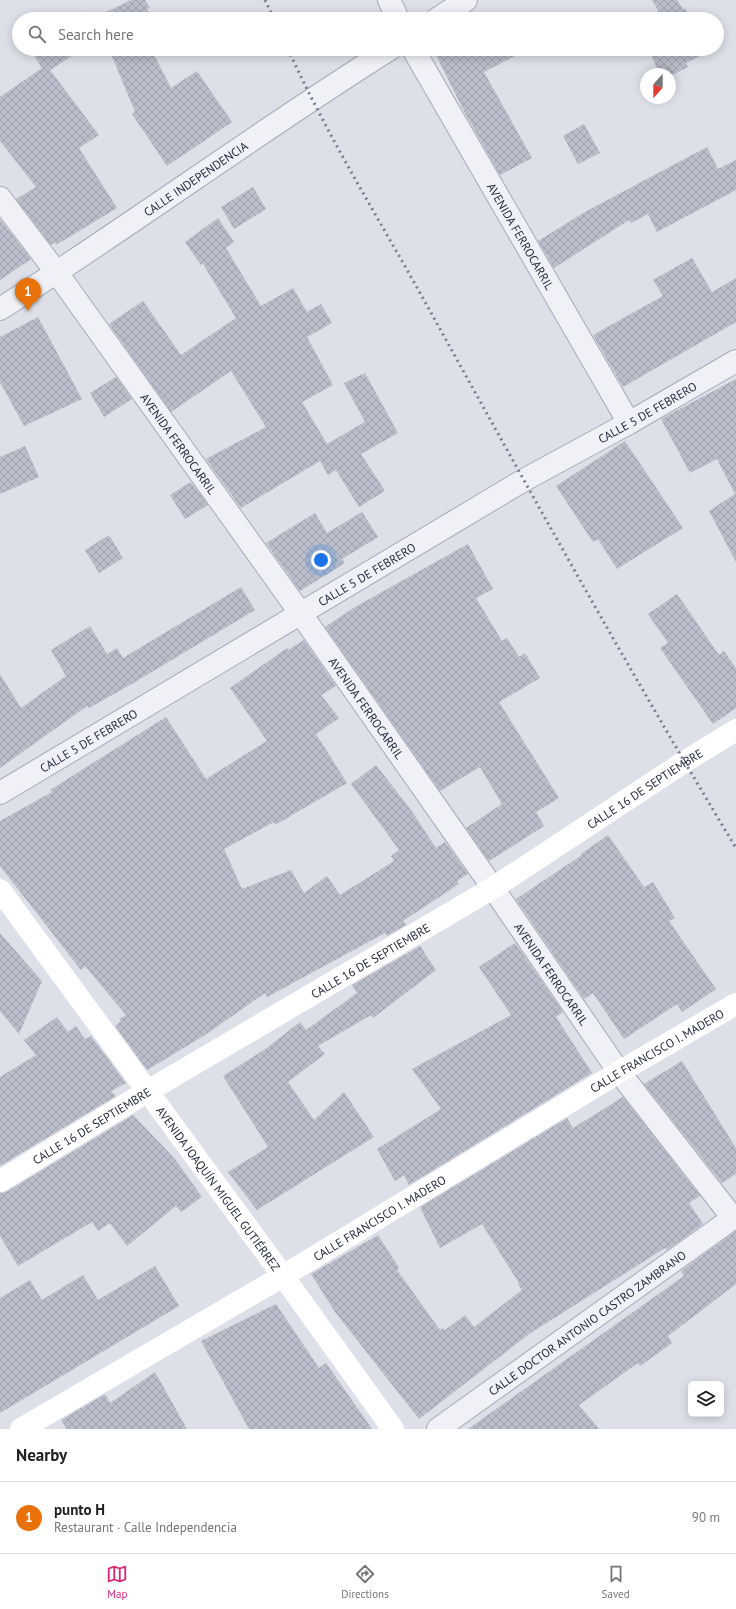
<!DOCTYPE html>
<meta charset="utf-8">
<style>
:root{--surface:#fff;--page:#f2f2f2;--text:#222;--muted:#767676;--line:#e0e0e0;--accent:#db2777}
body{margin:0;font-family:"PT Sans",sans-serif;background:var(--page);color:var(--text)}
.controls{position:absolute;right:12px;bottom:12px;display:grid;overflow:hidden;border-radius:6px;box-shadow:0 2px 10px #0003}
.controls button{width:36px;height:36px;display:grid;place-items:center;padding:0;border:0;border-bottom:1px solid var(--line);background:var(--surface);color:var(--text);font:20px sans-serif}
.compass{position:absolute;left:640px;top:68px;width:36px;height:36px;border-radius:50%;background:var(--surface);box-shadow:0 2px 10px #0003;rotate:201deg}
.you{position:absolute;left:321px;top:560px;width:14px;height:14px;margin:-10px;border:3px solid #fff;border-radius:50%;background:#1a73e8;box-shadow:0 0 0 6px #1a73e833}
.badge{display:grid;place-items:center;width:26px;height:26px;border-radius:50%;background:var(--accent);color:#fff;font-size:13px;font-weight:700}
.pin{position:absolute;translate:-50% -33px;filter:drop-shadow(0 1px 2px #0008)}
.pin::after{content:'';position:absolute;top:21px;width:14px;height:12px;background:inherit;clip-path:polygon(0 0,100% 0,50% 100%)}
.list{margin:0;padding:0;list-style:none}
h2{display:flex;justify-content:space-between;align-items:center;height:52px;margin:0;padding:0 16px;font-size:17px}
h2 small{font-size:13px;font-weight:400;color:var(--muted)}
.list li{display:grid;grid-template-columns:26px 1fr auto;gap:12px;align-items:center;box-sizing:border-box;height:72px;padding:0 16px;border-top:1px solid var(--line)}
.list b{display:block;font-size:15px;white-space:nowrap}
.list p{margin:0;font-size:13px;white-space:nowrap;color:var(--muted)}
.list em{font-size:13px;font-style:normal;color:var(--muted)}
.icon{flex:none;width:22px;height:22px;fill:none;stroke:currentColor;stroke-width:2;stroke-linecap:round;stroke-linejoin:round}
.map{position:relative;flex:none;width:736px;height:1429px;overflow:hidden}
.search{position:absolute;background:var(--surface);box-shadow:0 2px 10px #0003;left:12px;right:12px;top:12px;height:44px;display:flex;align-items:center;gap:10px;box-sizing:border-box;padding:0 14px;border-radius:22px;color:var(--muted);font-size:15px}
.sheet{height:124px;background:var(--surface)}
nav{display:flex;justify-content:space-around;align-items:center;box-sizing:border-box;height:56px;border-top:1px solid var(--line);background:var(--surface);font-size:11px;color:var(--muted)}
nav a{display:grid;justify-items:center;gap:2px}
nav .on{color:var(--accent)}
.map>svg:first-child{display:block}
.building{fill:url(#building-cross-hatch)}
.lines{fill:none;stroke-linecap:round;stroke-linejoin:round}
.street-casing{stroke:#a6aab5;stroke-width:24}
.street{stroke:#f0f1f6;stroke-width:22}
.secondary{stroke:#fff;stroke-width:22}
.rail{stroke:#757d92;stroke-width:3;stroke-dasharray:2 4;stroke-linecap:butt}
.labels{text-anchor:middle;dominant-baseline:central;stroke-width:4;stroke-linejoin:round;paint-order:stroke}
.street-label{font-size:12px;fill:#252c3f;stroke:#eceff5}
</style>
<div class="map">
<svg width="736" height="1429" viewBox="0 0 736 1429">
<defs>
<pattern id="building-cross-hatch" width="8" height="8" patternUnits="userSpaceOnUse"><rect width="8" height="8" fill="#babecb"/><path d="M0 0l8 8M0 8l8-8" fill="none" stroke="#a0a3af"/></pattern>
</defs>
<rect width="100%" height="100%" fill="#dde0e8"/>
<g class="building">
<path d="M 131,0 L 145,0 L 150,8 L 147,9 L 151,19 L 92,19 Z"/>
<path d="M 652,0 L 677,0 L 683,9 L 685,8 L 691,19 L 663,19 Z"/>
<path d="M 81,11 L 86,19 L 68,19 Z"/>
<path d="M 30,49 L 83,49 L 50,70 L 99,135 L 79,148 L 117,208 L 56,245 L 55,242 L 51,245 L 16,199 L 36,187 L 0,141 L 0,97 L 42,68 Z"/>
<path d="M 109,49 L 151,49 L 171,88 L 197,71 L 232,122 L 167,166 L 132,114 L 135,112 Z"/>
<path d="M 433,49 L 528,49 L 484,72 L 532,158 L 500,175 L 465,113 Z"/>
<path d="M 648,49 L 706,49 L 707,52 L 686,63 L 688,67 L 674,74 L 660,74 Z"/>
<path d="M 584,124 L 600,153 L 578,164 L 563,136 Z"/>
<path d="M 707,147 L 718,169 L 736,160 L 736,190 L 657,232 L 648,214 L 631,223 L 629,220 L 554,268 L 538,241 L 585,212 Z"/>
<path d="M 253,187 L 266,209 L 234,229 L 221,207 Z"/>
<path d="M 218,218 L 234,242 L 226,248 L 261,306 L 293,288 L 307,312 L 321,304 L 332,323 L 307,337 L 333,385 L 302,402 L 327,444 L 365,422 L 344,383 L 365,373 L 398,433 L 361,454 L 385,491 L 359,507 L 336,470 L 328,475 L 320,461 L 241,508 L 206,459 L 266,427 L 231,371 L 171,412 L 109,324 L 143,301 L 181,355 L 236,318 L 203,264 L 201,265 L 185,242 Z"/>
<path d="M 0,219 L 31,259 L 0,280 Z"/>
<path d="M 692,258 L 712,292 L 736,278 L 736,322 L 623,387 L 593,335 L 663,296 L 653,280 Z"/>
<path d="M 38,317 L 82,399 L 24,426 L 0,382 L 0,337 Z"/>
<path d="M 116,377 L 132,399 L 104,417 L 90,393 Z"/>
<path d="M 736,379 L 736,562 L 709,511 L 735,494 L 717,459 L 690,473 L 661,419 Z"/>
<path d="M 625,441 L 683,528 L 617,569 L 598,539 L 593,542 L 556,486 Z"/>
<path d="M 25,446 L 39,477 L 0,494 L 0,457 Z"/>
<path d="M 191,482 L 208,505 L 185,519 L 170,495 Z"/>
<path d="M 362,512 L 378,537 L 342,559 L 345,563 L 300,591 L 266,543 L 315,513 L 327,533 Z"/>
<path d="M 109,535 L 123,558 L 99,573 L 85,550 Z"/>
<path d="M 468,544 L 493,589 L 476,598 L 502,641 L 507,638 L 519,657 L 525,653 L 540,678 L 499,702 L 559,798 L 536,812 L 544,826 L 489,861 L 466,828 L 502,804 L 480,767 L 440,791 L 325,627 L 355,607 Z"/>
<path d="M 241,587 L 255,610 L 130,685 L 89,708 L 87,706 L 0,768 L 0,674 L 21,708 L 66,676 L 51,650 L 90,626 L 107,654 L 117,648 L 123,658 Z"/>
<path d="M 677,594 L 719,655 L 724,651 L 736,668 L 736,708 L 713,724 L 660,648 L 668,643 L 648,614 Z"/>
<path d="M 304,640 L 336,686 L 321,695 L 339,718 L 316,734 L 347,783 L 275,825 L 274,822 L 224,849 L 242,889 L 291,870 L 304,893 L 327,876 L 340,895 L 394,861 L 391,856 L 399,850 L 351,784 L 376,765 L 411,810 L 436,848 L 445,842 L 468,874 L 457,881 L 459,884 L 403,921 L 406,925 L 387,936 L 385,933 L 267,997 L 265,993 L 205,1035 L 147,1070 L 115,1026 L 121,1021 L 119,1019 L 126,1015 L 85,966 L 81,970 L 0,866 L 0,821 L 52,792 L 50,790 L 166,717 L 206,779 L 267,741 L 230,688 L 287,648 L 288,650 Z"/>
<path d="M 608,835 L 644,887 L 653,882 L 675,918 L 669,921 L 716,989 L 682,1012 L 677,1004 L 624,1039 L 593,993 L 584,999 L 516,899 L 582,855 L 581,854 Z"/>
<path d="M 0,933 L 42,981 L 19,1034 L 0,1011 Z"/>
<path d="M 515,943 L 563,1012 L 556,1017 L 592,1073 L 409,1185 L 404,1175 L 395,1181 L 377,1149 L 441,1109 L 412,1069 L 511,1015 L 479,967 Z"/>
<path d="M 420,946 L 436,970 L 373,1018 L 371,1015 L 318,1046 L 325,1054 L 288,1082 L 314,1120 L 344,1092 L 374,1137 L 257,1210 L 228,1172 L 268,1147 L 223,1076 L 264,1050 L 300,1022 L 306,1030 L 357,993 L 352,985 Z"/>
<path d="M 57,1017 L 68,1032 L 76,1026 L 85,1039 L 91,1036 L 126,1083 L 111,1091 L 116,1096 L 0,1166 L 0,1077 L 36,1055 L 24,1040 Z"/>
<path d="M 682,1061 L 736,1148 L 736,1174 L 722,1183 L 644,1084 Z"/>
<path d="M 623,1097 L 700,1196 L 689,1203 L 703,1224 L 667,1250 L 665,1248 L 529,1334 L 419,1419 L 335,1312 L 311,1274 L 378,1235 L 399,1268 L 397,1270 L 440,1330 L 443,1328 L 445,1330 L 465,1315 L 474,1327 L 522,1290 L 518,1284 L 519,1283 L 482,1224 L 440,1248 L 420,1207 L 567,1118 L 573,1128 Z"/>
<path d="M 133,1115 L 175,1159 L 202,1197 L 181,1212 L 176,1206 L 127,1246 L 110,1223 L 98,1231 L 92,1222 L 18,1266 L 0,1236 L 0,1193 L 6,1192 Z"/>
<path d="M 736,1231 L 736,1284 L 668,1336 L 672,1343 L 640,1366 L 638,1363 L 579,1405 L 599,1429 L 468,1429 L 684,1276 L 681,1271 Z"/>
<path d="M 155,1266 L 179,1306 L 0,1413 L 0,1298 L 30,1280 L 42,1300 L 83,1275 L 98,1300 Z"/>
<path d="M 276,1304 L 319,1368 L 326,1363 L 372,1429 L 249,1429 L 201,1341 Z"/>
<path d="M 155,1372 L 187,1429 L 67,1429 L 61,1420 L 105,1394 L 110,1403 Z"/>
</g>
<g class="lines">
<defs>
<g id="street">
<path d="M 389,0 L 398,19"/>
<path d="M 437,19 L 466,0"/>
<path id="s1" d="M 413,49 L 629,423"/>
<path id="s2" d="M 0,198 L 57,273 L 301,614 L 493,888 L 619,1072 L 733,1218"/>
<path id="s3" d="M 0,309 C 132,225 258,132 390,49"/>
<path id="s4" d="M 0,793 L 524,480 L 629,423 L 736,361"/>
<path id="s5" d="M 438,1429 L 736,1216"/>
</g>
</defs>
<use href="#street" class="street-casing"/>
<use href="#street" class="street"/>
<g class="secondary">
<path id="s6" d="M 0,890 L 283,1276 L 393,1429"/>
<path id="s7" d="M 0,1181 L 148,1091 L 493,888 L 684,762 L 736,730"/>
<path id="s8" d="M 21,1429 L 283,1276 L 619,1072 L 736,1004"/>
</g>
<g class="rail">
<path d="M 265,0 L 274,19"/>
<path d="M 288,49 C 330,142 386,230 435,320 C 533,497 631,674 736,848"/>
</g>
</g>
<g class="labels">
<g class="street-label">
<text stroke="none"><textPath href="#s3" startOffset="235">CALLE INDEPENDENCIA</textPath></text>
<text stroke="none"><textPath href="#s1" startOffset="216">AVENIDA FERROCARRIL</textPath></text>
<text stroke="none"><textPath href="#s4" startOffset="751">CALLE 5 DE FEBRERO</textPath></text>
<text stroke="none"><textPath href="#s2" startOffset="304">AVENIDA FERROCARRIL</textPath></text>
<text stroke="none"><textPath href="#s4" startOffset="427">CALLE 5 DE FEBRERO</textPath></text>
<text stroke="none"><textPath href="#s2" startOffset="628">AVENIDA FERROCARRIL</textPath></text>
<text stroke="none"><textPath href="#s4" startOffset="103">CALLE 5 DE FEBRERO</textPath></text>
<text stroke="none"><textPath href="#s7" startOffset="755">CALLE 16 DE SEPTIEMBRE</textPath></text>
<text stroke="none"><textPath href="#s7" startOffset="431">CALLE 16 DE SEPTIEMBRE</textPath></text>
<text stroke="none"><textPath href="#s2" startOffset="952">AVENIDA FERROCARRIL</textPath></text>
<text stroke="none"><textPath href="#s8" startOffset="740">CALLE FRANCISCO I. MADERO</textPath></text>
<text stroke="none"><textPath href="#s7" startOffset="107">CALLE 16 DE SEPTIEMBRE</textPath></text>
<text stroke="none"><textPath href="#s6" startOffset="370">AVENIDA JOAQUÍN MIGUEL GUTIÉRREZ</textPath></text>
<text stroke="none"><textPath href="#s8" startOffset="416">CALLE FRANCISCO I. MADERO</textPath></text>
<text stroke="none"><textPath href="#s5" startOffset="183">CALLE DOCTOR ANTONIO CASTRO ZAMBRANO</textPath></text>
</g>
</g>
</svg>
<div class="controls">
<button><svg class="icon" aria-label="layers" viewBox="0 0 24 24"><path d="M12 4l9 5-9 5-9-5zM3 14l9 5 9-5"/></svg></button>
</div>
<svg class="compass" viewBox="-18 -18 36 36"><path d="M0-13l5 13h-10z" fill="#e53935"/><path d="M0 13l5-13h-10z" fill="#767676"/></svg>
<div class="you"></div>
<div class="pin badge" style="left:28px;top:311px;background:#e8710a">1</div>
<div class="search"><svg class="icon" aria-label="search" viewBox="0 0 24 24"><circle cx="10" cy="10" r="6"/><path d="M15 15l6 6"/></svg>Search here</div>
</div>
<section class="sheet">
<h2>Nearby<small></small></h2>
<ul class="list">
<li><span class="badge" style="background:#e8710a">1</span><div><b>punto H</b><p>Restaurant · Calle Independencia</p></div><em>90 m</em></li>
</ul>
</section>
<nav>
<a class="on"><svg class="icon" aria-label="map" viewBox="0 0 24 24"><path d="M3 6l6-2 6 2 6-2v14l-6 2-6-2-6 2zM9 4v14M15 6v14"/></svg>Map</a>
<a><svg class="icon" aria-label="directions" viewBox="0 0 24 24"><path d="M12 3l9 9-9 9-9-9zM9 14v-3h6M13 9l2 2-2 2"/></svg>Directions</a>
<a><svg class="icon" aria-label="saved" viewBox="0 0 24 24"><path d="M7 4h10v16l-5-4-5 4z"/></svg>Saved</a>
</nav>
